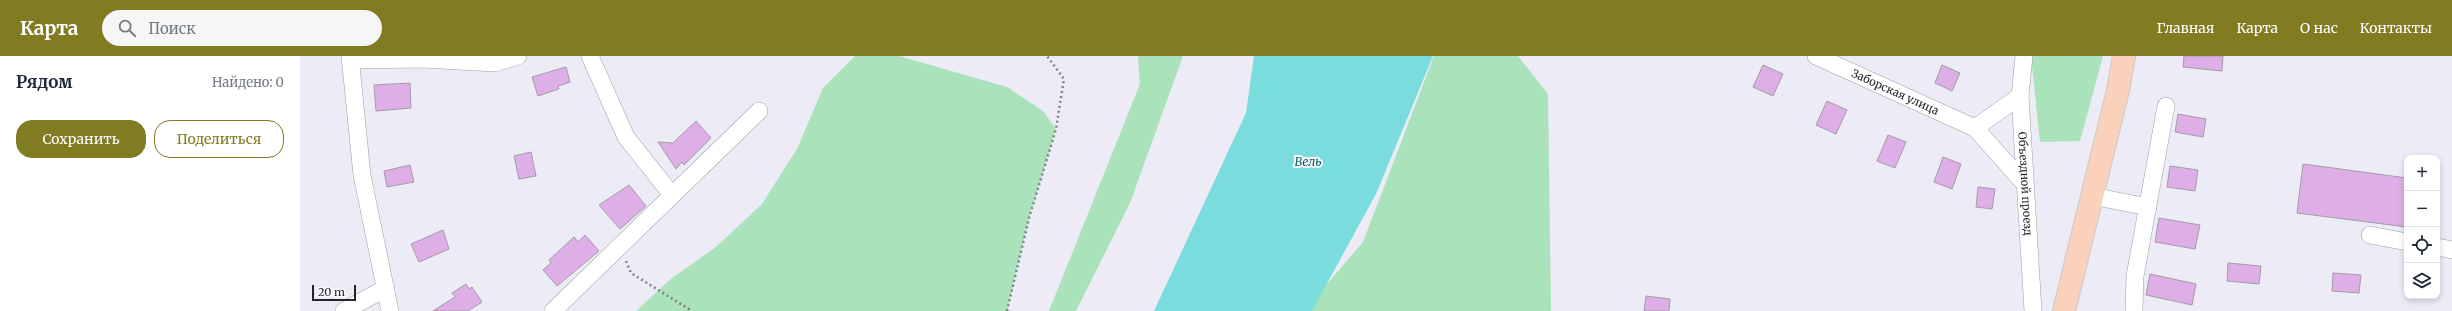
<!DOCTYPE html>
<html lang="ru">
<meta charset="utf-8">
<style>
:root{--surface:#fff;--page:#f6f6f7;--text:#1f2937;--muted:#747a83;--line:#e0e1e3;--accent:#817b21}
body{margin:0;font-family:Merriweather,serif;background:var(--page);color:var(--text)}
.controls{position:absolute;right:12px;bottom:12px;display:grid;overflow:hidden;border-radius:8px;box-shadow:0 2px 6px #0003}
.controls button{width:36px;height:36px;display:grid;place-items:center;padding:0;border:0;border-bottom:1px solid var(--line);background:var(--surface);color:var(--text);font:20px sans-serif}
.scale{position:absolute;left:12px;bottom:10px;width:44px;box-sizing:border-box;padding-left:4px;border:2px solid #242327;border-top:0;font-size:11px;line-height:14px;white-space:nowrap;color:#242327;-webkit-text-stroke:3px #faf9fe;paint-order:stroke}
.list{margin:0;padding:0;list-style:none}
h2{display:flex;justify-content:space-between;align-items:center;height:52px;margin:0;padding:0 16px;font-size:17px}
h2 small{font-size:13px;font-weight:400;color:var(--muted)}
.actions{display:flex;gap:8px;padding:12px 16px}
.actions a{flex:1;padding:9px 0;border:1px solid var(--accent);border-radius:16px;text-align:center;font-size:14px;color:var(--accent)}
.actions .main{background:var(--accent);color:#fff}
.icon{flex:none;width:22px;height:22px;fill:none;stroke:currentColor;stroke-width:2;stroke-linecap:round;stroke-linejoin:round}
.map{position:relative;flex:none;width:2152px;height:255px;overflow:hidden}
header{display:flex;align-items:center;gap:24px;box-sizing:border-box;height:56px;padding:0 20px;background:var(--accent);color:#fff}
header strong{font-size:19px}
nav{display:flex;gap:22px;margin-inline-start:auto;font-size:14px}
.search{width:280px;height:36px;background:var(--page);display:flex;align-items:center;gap:10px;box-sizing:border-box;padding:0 14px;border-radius:22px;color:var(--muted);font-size:15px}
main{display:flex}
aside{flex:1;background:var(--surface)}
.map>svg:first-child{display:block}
.green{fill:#a9e2bb}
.water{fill:#7adcdc}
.building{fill:#deafe7;stroke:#a39ca5}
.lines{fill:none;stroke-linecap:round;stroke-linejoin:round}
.minor-casing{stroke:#9e9da7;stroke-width:18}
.major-casing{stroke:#cacacb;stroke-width:24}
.path{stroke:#818087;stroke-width:2.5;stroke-dasharray:2 3;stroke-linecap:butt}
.minor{stroke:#fff;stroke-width:17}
.major{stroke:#fad1bb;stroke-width:22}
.labels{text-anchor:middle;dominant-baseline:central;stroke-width:4;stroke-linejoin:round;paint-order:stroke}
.street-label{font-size:11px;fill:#242327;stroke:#faf9fe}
.water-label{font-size:12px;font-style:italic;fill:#015d5d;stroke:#faf9fe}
</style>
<header>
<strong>Карта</strong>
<div class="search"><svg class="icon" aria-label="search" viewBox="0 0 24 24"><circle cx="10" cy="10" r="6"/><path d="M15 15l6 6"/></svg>Поиск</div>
<nav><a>Главная</a><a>Карта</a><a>О нас</a><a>Контакты</a></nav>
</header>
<main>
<aside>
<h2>Рядом<small>Найдено: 0</small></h2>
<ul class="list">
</ul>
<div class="actions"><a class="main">Сохранить</a><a>Поделиться</a></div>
</aside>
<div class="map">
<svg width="2152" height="255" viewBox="0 0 2152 255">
<rect width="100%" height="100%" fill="#edebf6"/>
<g class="green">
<path d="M 555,0 L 599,0 L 707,31 L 743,55 L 756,73 L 729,162 L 707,255 L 336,255 L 372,222 L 416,191 L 462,148 L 497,93 L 523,32 Z"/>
<path d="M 838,0 L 883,0 L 830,147 L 776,255 L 749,255 L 840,28 Z"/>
<path d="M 1134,0 L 1218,0 L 1248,38 L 1251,255 L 1008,255 L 1015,242 L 1063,186 Z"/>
<path d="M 1731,0 L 1803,0 L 1780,85 L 1740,86 Z"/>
</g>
<path class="water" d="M 954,0 L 1133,0 L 1076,138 L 1012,255 L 854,255 L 946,57 Z"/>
<g class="building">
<path d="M 1884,0 L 1923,0 L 1922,15 L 1883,11 Z"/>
<path d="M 1463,9 L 1483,18 L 1473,40 L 1453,31 Z"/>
<path d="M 1642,9 L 1660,17 L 1652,35 L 1635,27 Z"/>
<path d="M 266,11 L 270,26 L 258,30 L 259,33 L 238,40 L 232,21 Z"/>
<path d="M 110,27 L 111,52 L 76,55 L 74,29 Z"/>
<path d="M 1527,45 L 1547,54 L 1536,78 L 1516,69 Z"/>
<path d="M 1878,58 L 1906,63 L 1903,81 L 1875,76 Z"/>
<path d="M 396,65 L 411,82 L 384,109 L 382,106 L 376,113 L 358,86 L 373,87 Z"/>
<path d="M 1588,79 L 1606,86 L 1595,112 L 1577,105 Z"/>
<path d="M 231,96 L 236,120 L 219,123 L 214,100 Z"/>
<path d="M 1643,101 L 1661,108 L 1652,133 L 1634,126 Z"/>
<path d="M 2003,108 L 2107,122 L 2107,171 L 1997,157 Z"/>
<path d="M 110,109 L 114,126 L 87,131 L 84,115 Z"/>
<path d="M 1870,110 L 1898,114 L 1895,135 L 1867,131 Z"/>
<path d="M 329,129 L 346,150 L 320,173 L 299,149 Z"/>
<path d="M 1678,131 L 1695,133 L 1692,153 L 1676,151 Z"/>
<path d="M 1859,162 L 1900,169 L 1895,193 L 1855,186 Z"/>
<path d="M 143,174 L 149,193 L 119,206 L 111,188 Z"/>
<path d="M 285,179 L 299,195 L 257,230 L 243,214 L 251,207 L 249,204 L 274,181 L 278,186 Z"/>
<path d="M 1928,207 L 1961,210 L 1959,228 L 1927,225 Z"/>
<path d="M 2033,217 L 2061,219 L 2059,237 L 2032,235 Z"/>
<path d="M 1850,218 L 1896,228 L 1892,249 L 1846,239 Z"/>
<path d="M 166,228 L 169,233 L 172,231 L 182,246 L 168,255 L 133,255 L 155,241 L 152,237 Z"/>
<path d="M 1346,240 L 1370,243 L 1369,255 L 1344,255 Z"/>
</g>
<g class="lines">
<defs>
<g id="minor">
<path d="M 50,0 L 62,119 L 90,255"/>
<path d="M 290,0 L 326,81 L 372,139"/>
<path id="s1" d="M 1516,0 L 1675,72 L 1725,128"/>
<path id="s2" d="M 1724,0 L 1720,40 L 1733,255"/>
<path d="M 50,4 L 123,3 L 195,7 L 218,0"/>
<path d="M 1675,72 L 1720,40"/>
<path d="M 1792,140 L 1848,151"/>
<path d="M 2070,179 L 2107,186"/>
<path d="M 2137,191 L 2152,194"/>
<path d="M 44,255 L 86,232"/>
<path d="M 253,255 L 459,55"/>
<path d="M 1834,255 L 1835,220 L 1866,50"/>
</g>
<path id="major" d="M 1764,255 L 1818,34 L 1824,0"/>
</defs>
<use href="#minor" class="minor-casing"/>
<use href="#major" class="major-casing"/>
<g class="path">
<path d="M 326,205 L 331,217 L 392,255"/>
<path d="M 707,255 L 729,162 L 756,73 L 764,23 L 747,0"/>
</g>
<use href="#minor" class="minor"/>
<use href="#major" class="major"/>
</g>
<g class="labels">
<g class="street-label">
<text stroke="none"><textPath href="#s1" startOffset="87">Заборская улица</textPath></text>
<text stroke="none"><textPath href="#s2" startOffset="128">Объездной проезд</textPath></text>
</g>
<g class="water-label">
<text x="1008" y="105">Вель</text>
</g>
</g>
</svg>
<div class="controls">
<button>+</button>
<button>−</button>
<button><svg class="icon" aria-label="locate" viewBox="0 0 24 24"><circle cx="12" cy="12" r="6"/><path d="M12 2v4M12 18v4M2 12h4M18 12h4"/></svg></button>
<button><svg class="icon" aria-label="layers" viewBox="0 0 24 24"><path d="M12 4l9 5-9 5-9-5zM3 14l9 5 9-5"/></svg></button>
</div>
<div class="scale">20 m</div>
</div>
</main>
